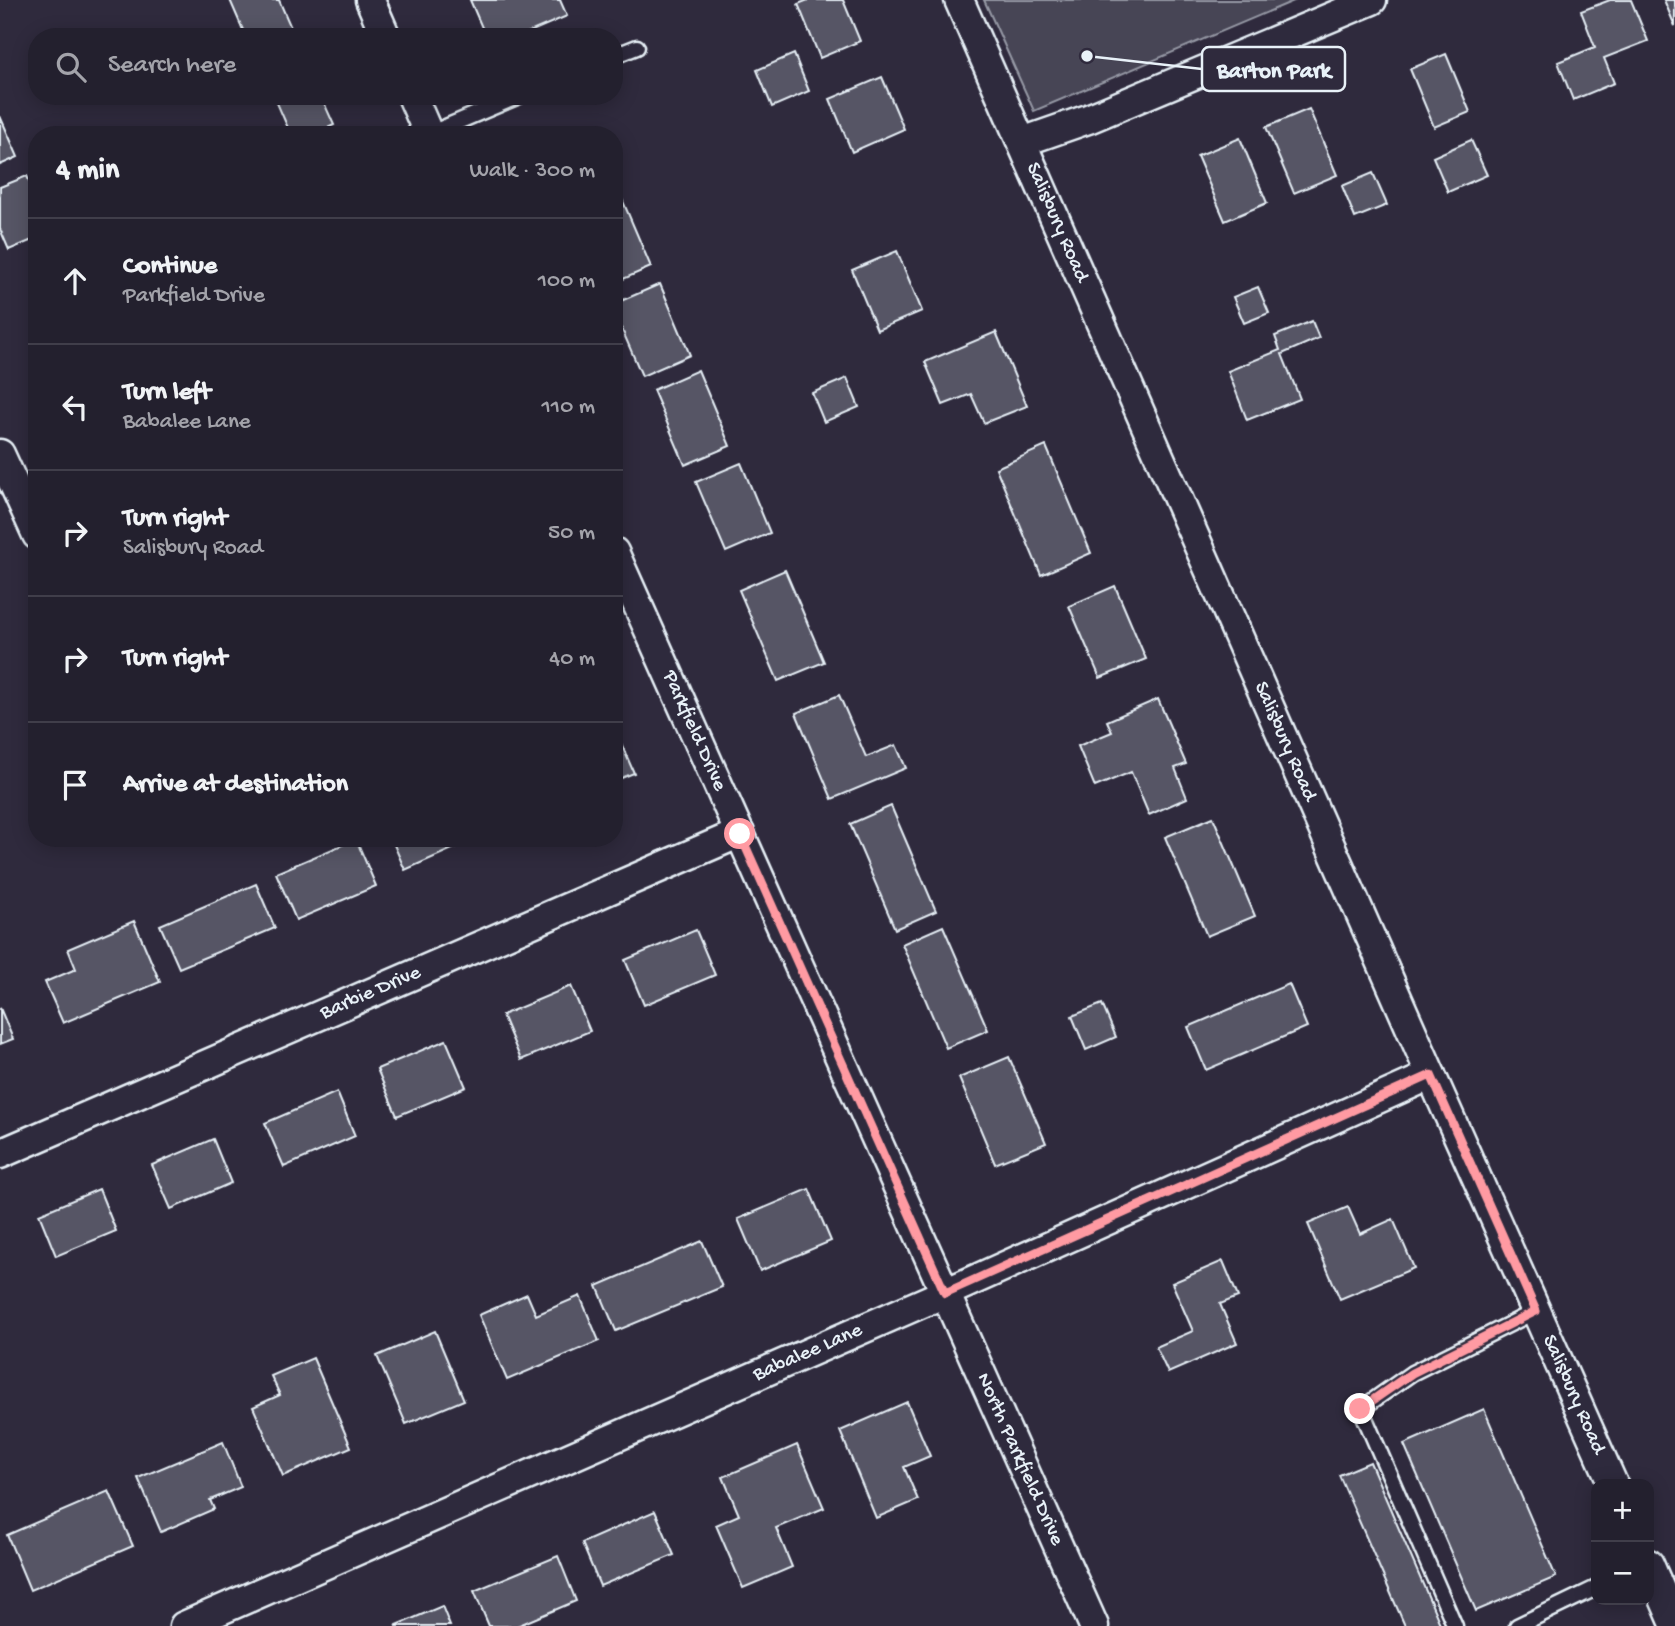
<!DOCTYPE html>
<meta charset="utf-8">
<style>
:root{--surface:#23202e;--page:#2f2d3a;--text:#f1f3f6;--muted:#a3a3aa;--line:#403e4a}
body{margin:0;font-family:"Gochi Hand",sans-serif;background:var(--page);color:var(--text)}
.controls{position:absolute;right:21px;bottom:21px;display:grid;overflow:hidden;border-radius:14px;box-shadow:0 4px 18px #0003}
.controls button{width:63px;height:63px;display:grid;place-items:center;padding:0;border:0;border-bottom:2px solid var(--line);background:var(--surface);color:var(--text);font:35px sans-serif}
.stop{position:absolute;width:21px;height:21px;margin:-16px;border:5px solid #ff9aa2;border-radius:50%;background:#fff}
.stop.end{background:#ff9aa2;border-color:#fff;box-shadow:0 2px 7px #0008}
.list{margin:0;padding:0;list-style:none}
h2{display:flex;justify-content:space-between;align-items:center;height:91px;margin:0;padding:0 28px;font-size:30px}
h2 small{font-size:23px;font-weight:400;color:var(--muted)}
.list li{display:grid;grid-template-columns:46px 1fr auto;gap:21px;align-items:center;box-sizing:border-box;height:126px;padding:0 28px;border-top:2px solid var(--line)}
.list b{display:block;font-size:26px;white-space:nowrap}
.list p{margin:0;font-size:23px;white-space:nowrap;color:var(--muted)}
.list em{font-size:23px;font-style:normal;color:var(--muted)}
.icon{flex:none;width:38px;height:38px;fill:none;stroke:currentColor;stroke-width:2;stroke-linecap:round;stroke-linejoin:round}
.map{position:relative;flex:none;width:1675px;height:1626px;overflow:hidden}
.search{position:absolute;background:var(--surface);box-shadow:0 4px 18px #0003;left:28px;top:28px;width:595px;height:77px;display:flex;align-items:center;gap:18px;box-sizing:border-box;padding:0 24px;border-radius:28px;color:var(--muted);font-size:26px}
.panel{position:absolute;background:var(--surface);box-shadow:0 4px 18px #0003;left:28px;top:126px;width:595px;height:721px;border-radius:28px}
.map>svg:first-child{display:block}
.green{fill:#464455;stroke:#979aa6;stroke-width:2}
.building{fill:#575565;stroke:#e8f1f8;stroke-width:2}
.lines{fill:none;stroke-linecap:round;stroke-linejoin:round}
.service-casing{stroke:#e8f1f8;stroke-width:19}
.minor-casing{stroke:#e8f1f8;stroke-width:33}
.service{stroke:#2f2a3d;stroke-width:14}
.minor{stroke:#2f2a3d;stroke-width:28}
.route{stroke:#ff9aa2;stroke-width:9}
.labels{text-anchor:middle;dominant-baseline:central;stroke-width:6;stroke-linejoin:round;paint-order:stroke}
.street-label{font-size:21px;fill:#e8f1f8;stroke:#2f2a3d}
.leader{fill:none;stroke:#e8f1f8;stroke-width:2.5}
.callout-dot{fill:#e8f1f8;stroke:#2f2a3d;stroke-width:2.5}
.callout{fill:#2f2a3d;stroke:#e8f1f8;stroke-width:2.5}
.callout-label{font-size:23px;text-anchor:middle;font-weight:bold;fill:#e8f1f8}
</style>
<div class="map">
<svg width="1675" height="1626" viewBox="0 0 1675 1626">
<rect width="100%" height="100%" fill="#2f2a3d"/>
<filter id="ink" filterUnits="userSpaceOnUse"><feTurbulence type="fractalNoise" baseFrequency=".0143" numOctaves="2"/><feDisplacementMap in="SourceGraphic" scale="14" xChannelSelector="R" yChannelSelector="G"/><feConvolveMatrix kernelMatrix="1 2 1 2 8 2 1 2 1" color-interpolation-filters="sRGB"/></filter>
<g filter="url(#ink)">
<path class="green" d="M 984,0 L 1296,0 L 1034,111 Z"/>
<g class="building">
<path d="M 230,0 L 279,0 L 295,37 L 246,37 Z"/>
<path d="M 470,0 L 560,0 L 567,16 L 518,37 L 486,37 Z"/>
<path d="M 808,0 L 843,0 L 860,41 L 820,58 L 798,4 Z"/>
<path d="M 1610,0 L 1631,0 L 1648,41 L 1604,58 L 1614,83 L 1573,100 L 1558,62 L 1595,47 L 1581,11 Z"/>
<path d="M 1664,0 L 1675,0 L 1675,26 Z"/>
<path d="M 794,54 L 809,91 L 772,107 L 757,70 Z"/>
<path d="M 1446,54 L 1470,112 L 1434,127 L 1410,69 Z"/>
<path d="M 882,77 L 904,129 L 852,152 L 830,99 Z"/>
<path d="M 274,96 L 321,96 L 334,125 L 312,135 L 291,135 Z"/>
<path d="M 1309,109 L 1337,175 L 1294,193 L 1266,127 Z"/>
<path d="M 0,116 L 18,157 L 0,165 Z"/>
<path d="M 1240,138 L 1267,203 L 1225,221 L 1197,156 Z"/>
<path d="M 1471,140 L 1487,175 L 1448,192 L 1433,157 Z"/>
<path d="M 1373,173 L 1387,205 L 1355,218 L 1342,186 Z"/>
<path d="M 27,176 L 37,200 L 37,238 L 9,250 L 0,229 L 0,187 Z"/>
<path d="M 619,192 L 651,267 L 614,283 L 614,194 Z"/>
<path d="M 897,251 L 922,311 L 877,330 L 852,270 Z"/>
<path d="M 660,284 L 690,355 L 642,376 L 614,311 L 614,304 Z"/>
<path d="M 1258,287 L 1269,313 L 1244,323 L 1233,297 Z"/>
<path d="M 1312,321 L 1319,338 L 1282,354 L 1300,399 L 1247,420 L 1228,371 L 1280,350 L 1275,336 Z"/>
<path d="M 996,332 L 1027,406 L 984,423 L 971,394 L 943,405 L 925,362 Z"/>
<path d="M 698,370 L 730,446 L 685,465 L 653,390 Z"/>
<path d="M 847,378 L 859,407 L 824,422 L 812,393 Z"/>
<path d="M 1046,446 L 1091,553 L 1041,575 L 996,468 Z"/>
<path d="M 741,463 L 770,533 L 726,552 L 696,482 Z"/>
<path d="M 785,570 L 824,662 L 778,681 L 739,590 Z"/>
<path d="M 1115,586 L 1146,659 L 1100,678 L 1069,606 Z"/>
<path d="M 839,695 L 866,757 L 896,745 L 906,768 L 832,799 L 796,713 Z"/>
<path d="M 1158,699 L 1186,764 L 1175,768 L 1187,798 L 1149,815 L 1131,772 L 1095,787 L 1078,746 L 1112,732 L 1107,721 Z"/>
<path d="M 614,727 L 634,773 L 614,781 Z"/>
<path d="M 891,806 L 936,911 L 895,929 L 850,824 Z"/>
<path d="M 1213,817 L 1255,916 L 1207,936 L 1165,837 Z"/>
<path d="M 391,838 L 477,838 L 405,870 Z"/>
<path d="M 356,839 L 376,886 L 296,920 L 276,873 Z"/>
<path d="M 256,884 L 275,928 L 179,968 L 160,925 Z"/>
<path d="M 134,921 L 160,982 L 63,1023 L 45,982 L 76,969 L 68,949 Z"/>
<path d="M 943,926 L 988,1030 L 946,1048 L 902,944 Z"/>
<path d="M 696,930 L 715,975 L 644,1005 L 625,960 Z"/>
<path d="M 1289,984 L 1307,1027 L 1206,1070 L 1188,1027 Z"/>
<path d="M 571,986 L 590,1031 L 521,1060 L 502,1015 Z"/>
<path d="M 1102,1004 L 1116,1037 L 1086,1050 L 1072,1016 Z"/>
<path d="M 0,1008 L 13,1039 L 0,1044 Z"/>
<path d="M 446,1040 L 466,1087 L 397,1116 L 377,1069 Z"/>
<path d="M 1009,1057 L 1046,1143 L 995,1164 L 959,1078 Z"/>
<path d="M 337,1092 L 355,1136 L 284,1167 L 265,1123 Z"/>
<path d="M 213,1139 L 231,1183 L 171,1209 L 152,1165 Z"/>
<path d="M 99,1189 L 116,1231 L 56,1256 L 39,1214 Z"/>
<path d="M 809,1189 L 831,1241 L 760,1271 L 738,1219 Z"/>
<path d="M 1348,1207 L 1360,1234 L 1393,1219 L 1414,1268 L 1340,1299 L 1308,1224 Z"/>
<path d="M 702,1241 L 722,1287 L 616,1331 L 597,1286 Z"/>
<path d="M 1223,1261 L 1238,1297 L 1220,1304 L 1237,1343 L 1168,1373 L 1156,1347 L 1193,1331 L 1172,1283 Z"/>
<path d="M 527,1294 L 536,1315 L 580,1296 L 599,1341 L 507,1380 L 479,1315 Z"/>
<path d="M 435,1331 L 464,1400 L 406,1424 L 377,1356 Z"/>
<path d="M 313,1358 L 351,1447 L 283,1476 L 253,1407 L 280,1395 L 271,1376 Z"/>
<path d="M 907,1402 L 930,1456 L 904,1467 L 918,1500 L 876,1518 L 840,1431 Z"/>
<path d="M 1484,1409 L 1556,1577 L 1476,1611 L 1404,1444 Z"/>
<path d="M 223,1442 L 241,1487 L 210,1500 L 214,1509 L 161,1532 L 138,1478 Z"/>
<path d="M 797,1445 L 824,1508 L 776,1528 L 792,1567 L 743,1588 L 716,1525 L 739,1515 L 723,1477 Z"/>
<path d="M 1370,1462 L 1441,1626 L 1405,1626 L 1339,1475 Z"/>
<path d="M 109,1491 L 133,1546 L 30,1590 L 7,1535 Z"/>
<path d="M 655,1511 L 674,1555 L 600,1586 L 582,1543 Z"/>
<path d="M 558,1556 L 576,1601 L 517,1626 L 489,1626 L 474,1591 Z"/>
<path d="M 442,1606 L 450,1626 L 395,1626 Z"/>
</g>
<g class="lines">
<defs>
<g id="service">
<path d="M 614,56 L 637,47"/>
<path d="M 429,134 L 519,96"/>
<path d="M 1455,1626 L 1361,1409 L 1412,1373 L 1536,1311"/>
<path d="M 1517,1626 L 1596,1588"/>
</g>
<g id="minor">
<path d="M 370,0 L 386,37"/>
<path id="s1" d="M 959,0 L 1431,1075 L 1613,1484"/>
<path d="M 412,96 L 429,135"/>
<path d="M 1022,142 L 1088,119 L 1372,0"/>
<path d="M 0,454 L 37,535"/>
<path id="s2" d="M 614,552 L 1094,1626"/>
<path id="s3" d="M 0,1154 L 740,833"/>
<path d="M 1649,1564 L 1675,1624"/>
<path id="s4" d="M 184,1626 L 945,1293 L 1431,1075"/>
</g>
</defs>
<use href="#service" class="service-casing"/>
<use href="#minor" class="minor-casing"/>
<use href="#service" class="service"/>
<use href="#minor" class="minor"/>
</g>
</g>
<g class="lines" filter="url(#ink)">
<path class="route" d="M 740,834 L 945,1293 L 1431,1075 L 1536,1311 L 1412,1373 L 1360,1409"/>
</g>
<g class="labels">
<g class="street-label">
<text stroke="none"><textPath href="#s1" startOffset="243">Salisbury Road</textPath></text>
<text stroke="none"><textPath href="#s2" startOffset="196">Parkfield Drive</textPath></text>
<text stroke="none"><textPath href="#s1" startOffset="810">Salisbury Road</textPath></text>
<text stroke="none"><textPath href="#s3" startOffset="404">Barbie Drive</textPath></text>
<text stroke="none"><textPath href="#s4" startOffset="681">Babalee Lane</textPath></text>
<text stroke="none"><textPath href="#s1" startOffset="1524">Salisbury Road</textPath></text>
<text stroke="none"><textPath href="#s2" startOffset="994">North Parkfield Drive</textPath></text>
</g>
</g>
<path class="leader" d="M1087 56L1202 69"/>
<circle class="callout-dot" cx="1087" cy="56" r="7"/>
<rect class="callout" x="1202" y="47" width="143" height="44" rx="7"/>
<g class="callout-label">
<text x="1274" y="77">Barton Park</text>
</g>
</svg>
<div class="controls">
<button>+</button>
<button>−</button>
</div>
<div class="stop" style="left:740px;top:834px"></div>
<div class="stop end" style="left:1360px;top:1409px"></div>
<div class="search"><svg class="icon" aria-label="search" viewBox="0 0 24 24"><circle cx="10" cy="10" r="6"/><path d="M15 15l6 6"/></svg>Search here</div>
<section class="panel">
<h2>4 min<small>Walk · 300 m</small></h2>
<ul class="list">
<li><svg class="icon" aria-label="ahead" viewBox="0 0 24 24"><path d="M12 20V5M6 11l6-6 6 6"/></svg><div><b>Continue</b><p>Parkfield Drive</p></div><em>100 m</em></li>
<li><svg class="icon" aria-label="left" viewBox="0 0 24 24"><path d="M17 20v-9H6M10 6l-5 5 5 5"/></svg><div><b>Turn left</b><p>Babalee Lane</p></div><em>110 m</em></li>
<li><svg class="icon" aria-label="right" viewBox="0 0 24 24"><path d="M7 20v-9h11M14 6l5 5-5 5"/></svg><div><b>Turn right</b><p>Salisbury Road</p></div><em>50 m</em></li>
<li><svg class="icon" aria-label="right" viewBox="0 0 24 24"><path d="M7 20v-9h11M14 6l5 5-5 5"/></svg><div><b>Turn right</b></div><em>40 m</em></li>
<li><svg class="icon" aria-label="arrive" viewBox="0 0 24 24"><path d="M6 21V4h12l-3 4 3 4H6"/></svg><div><b>Arrive at destination</b></div></li>
</ul>
</section>
</div>
